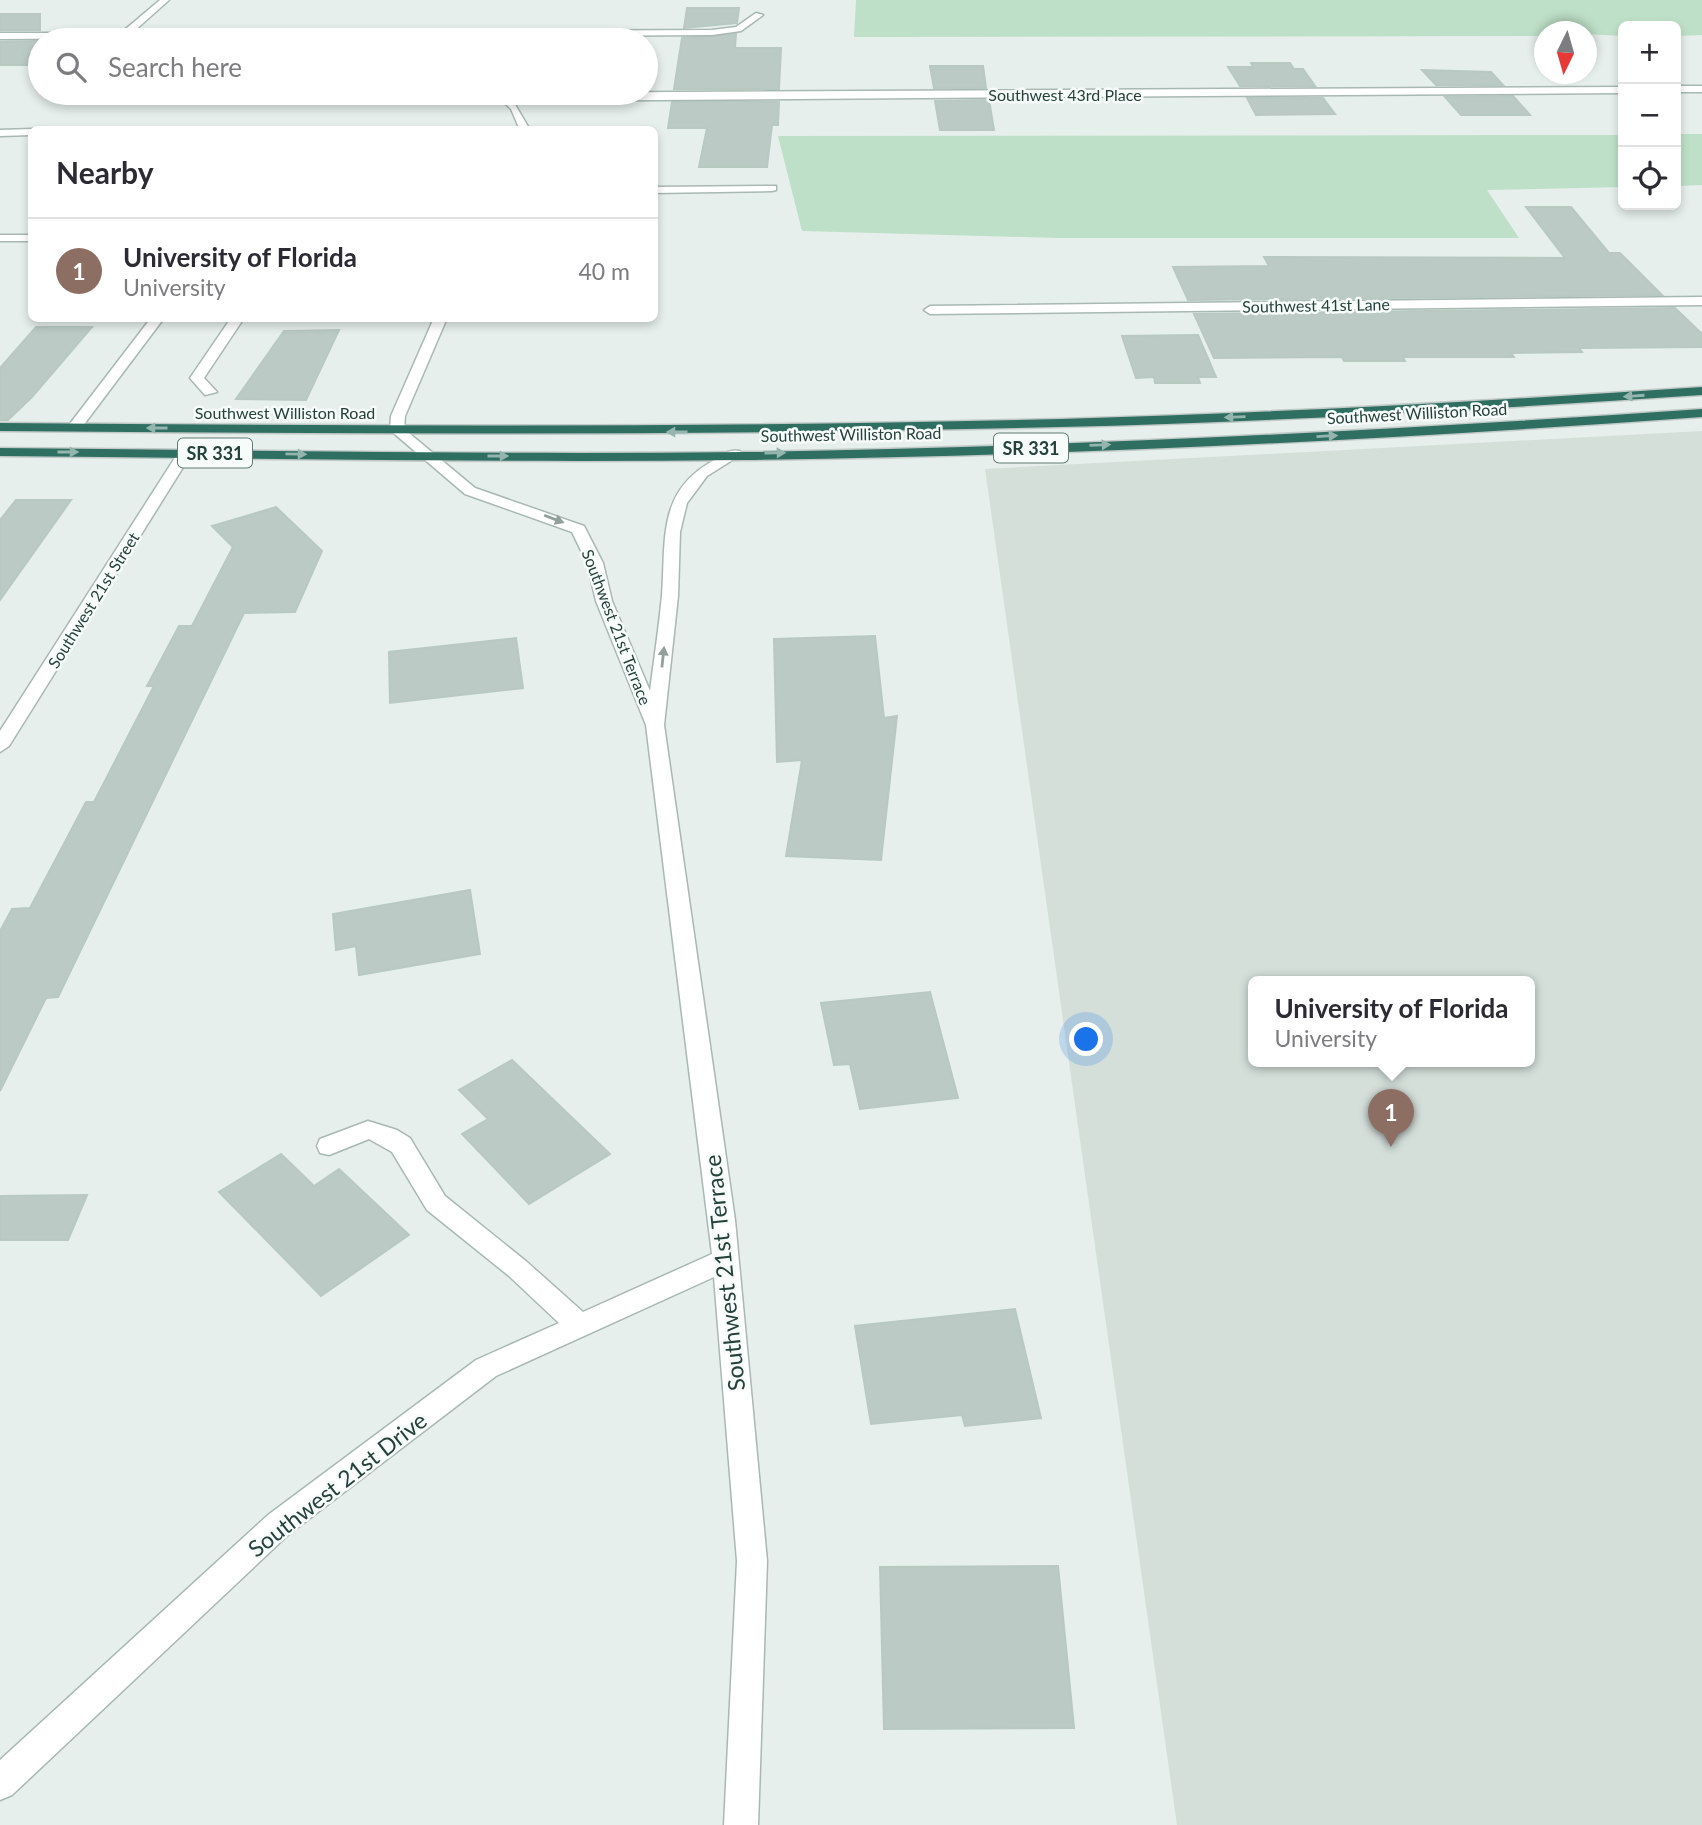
<!DOCTYPE html>
<meta charset="utf-8">
<style>
:root{--surface:#fff;--page:#f7f7f7;--text:#2b2b33;--muted:#7c7c81;--line:#e1e1e2;--accent:#855347}
body{margin:0;font-family:Lato,sans-serif;background:var(--page);color:var(--text)}
.controls{position:absolute;right:21px;top:21px;display:grid;overflow:hidden;border-radius:10px;box-shadow:0 4px 10px #0003}
.controls button{width:63px;height:63px;display:grid;place-items:center;padding:0;border:0;border-bottom:2px solid var(--line);background:var(--surface);color:var(--text);font:35px sans-serif}
.compass{position:absolute;left:1534px;top:21px;width:63px;height:63px;border-radius:50%;background:var(--surface);box-shadow:0 4px 10px #0003;rotate:185deg}
.you{position:absolute;left:1087px;top:1040px;width:24px;height:24px;margin:-18px;border:5px solid #fff;border-radius:50%;background:#1a73e8;box-shadow:0 0 0 10px #1a73e833}
.badge{display:grid;place-items:center;width:46px;height:46px;border-radius:50%;background:var(--accent);color:#fff;font-size:23px;font-weight:700}
.pin{position:absolute;translate:-50% -58px;filter:drop-shadow(0 2px 4px #0008)}
.pin::after{content:'';position:absolute;top:37px;width:24px;height:21px;background:inherit;clip-path:polygon(0 0,100% 0,50% 100%)}
.popup{position:absolute;left:1248px;top:976px;width:287px;height:91px;box-sizing:border-box;display:grid;place-content:center;border-radius:10px;background:var(--surface);filter:drop-shadow(0 2px 5px #0005);font-size:23px;white-space:nowrap;color:var(--muted)}
.popup b{font-size:26px;color:var(--text)}
.popup::after{content:'';position:absolute;left:50%;top:100%;margin-left:-14px;border:14px solid transparent;border-top-color:var(--surface)}
.list{margin:0;padding:0;list-style:none}
h2{display:flex;justify-content:space-between;align-items:center;height:91px;margin:0;padding:0 28px;font-size:30px}
h2 small{font-size:23px;font-weight:400;color:var(--muted)}
.list li{display:grid;grid-template-columns:46px 1fr auto;gap:21px;align-items:center;box-sizing:border-box;height:105px;padding:0 28px;border-top:2px solid var(--line)}
.list b{display:block;font-size:26px;white-space:nowrap}
.list p{margin:0;font-size:23px;white-space:nowrap;color:var(--muted)}
.list em{font-size:23px;font-style:normal;color:var(--muted)}
.icon{flex:none;width:38px;height:38px;fill:none;stroke:currentColor;stroke-width:2;stroke-linecap:round;stroke-linejoin:round}
.map{position:relative;flex:none;width:1702px;height:1825px;overflow:hidden}
.search{position:absolute;background:var(--surface);box-shadow:0 4px 10px #0003;left:28px;top:28px;width:630px;height:77px;display:flex;align-items:center;gap:18px;box-sizing:border-box;padding:0 24px;border-radius:38px;color:var(--muted);font-size:26px}
.panel{position:absolute;background:var(--surface);box-shadow:0 4px 10px #0003;left:28px;top:126px;width:630px;height:196px;border-radius:10px}
.map>svg:first-child{display:block}
.built{fill:#d4dfda;fill-rule:evenodd}
.green{fill:#bfe0c8}
.building{fill:#bbcac4;stroke:#b8c9c2;stroke-width:2}
.lines{fill:none;stroke-linecap:round;stroke-linejoin:round}
.minor-casing{stroke:#a8b8b2;stroke-width:3}
.highway-casing{stroke:#c2cac8;stroke-width:3}
.minor{fill:#fff;fill-rule:evenodd}
.highway{fill:#2f6f62;fill-rule:evenodd}
.oneway{fill:#93b5ae}
.oneway2{fill:#92a09c}
.labels{text-anchor:middle;dominant-baseline:central;stroke-width:5;stroke-linejoin:round;paint-order:stroke}
.far-street-label{font-size:16px;fill:#24423a;stroke:#f7fbf9}
.shield{fill:#f7fbf9;stroke:#637a73;stroke-width:2}
.shield-label{font-size:18px;font-weight:bold;fill:#24423a}
.near-street-label{font-size:23px;fill:#24423a;stroke:#f7fbf9}
</style>
<div class="map">
<svg width="1702" height="1825" viewBox="0 0 1702 1825">
<rect width="100%" height="100%" fill="#e6efeb"/>
<path class="built" d="M 1702,431 L 1702,1825 L 1177,1825 L 985,469 ZM 1253,981 L 1529,981 L 1529,1061 L 1253,1061 Z"/>
<g class="green">
<path d="M 856,0 L 1702,0 L 1702,35 L 1676,36 L 1676,26 L 1623,26 L 1623,36 L 1544,32 L 1544,36 L 854,37 Z"/>
<path d="M 1676,134 L 1702,134 L 1702,185 L 1676,186 Z"/>
<path d="M 1623,135 L 1623,187 L 1487,190 L 1519,238 L 1057,238 L 802,231 L 778,136 Z"/>
</g>
<g class="building">
<path d="M 687,8 L 739,8 L 737,23 L 684,28 Z"/>
<rect x="0" y="14" width="40" height="16"/>
<path d="M 736,34 L 735,48 L 781,48 L 779,89 L 674,89 L 682,38 Z"/>
<path d="M 40,41 L 40,65 L 0,65 L 0,42 Z"/>
<path d="M 1251,63 L 1290,63 L 1294,69 L 1303,69 L 1315,86 L 1240,86 L 1228,67 L 1253,67 Z"/>
<path d="M 930,66 L 983,66 L 986,88 L 934,88 Z"/>
<path d="M 1422,70 L 1491,72 L 1503,85 L 1436,85 Z"/>
<path d="M 1513,96 L 1530,115 L 1461,115 L 1445,97 Z"/>
<path d="M 1247,98 L 1323,98 L 1335,114 L 1256,115 Z"/>
<path d="M 989,100 L 994,130 L 940,130 L 935,101 Z"/>
<path d="M 672,102 L 779,102 L 778,125 L 772,125 L 767,167 L 699,167 L 707,128 L 668,128 Z"/>
<path d="M 1526,207 L 1571,207 L 1609,253 L 1620,253 L 1662,295 L 1188,300 L 1173,267 L 1269,266 L 1264,257 L 1565,258 Z"/>
<path d="M 1675,308 L 1702,334 L 1702,347 L 1579,348 L 1582,352 L 1511,353 L 1514,357 L 1403,357 L 1405,361 L 1344,361 L 1342,357 L 1214,358 L 1194,314 Z"/>
<path d="M 36,327 L 92,327 L 32,397 L 8,420 L 0,420 L 0,368 Z"/>
<path d="M 339,330 L 306,400 L 236,399 L 284,331 Z"/>
<path d="M 1198,335 L 1216,377 L 1198,377 L 1200,383 L 1155,383 L 1154,377 L 1136,378 L 1122,336 Z"/>
<path d="M 16,500 L 71,500 L 0,600 L 0,520 Z"/>
<path d="M 276,507 L 322,551 L 295,612 L 244,613 L 58,997 L 46,998 L 0,1091 L 0,931 L 12,909 L 30,908 L 86,802 L 94,802 L 154,686 L 147,686 L 179,626 L 192,626 L 233,547 L 212,526 Z"/>
<path d="M 875,636 L 884,718 L 897,716 L 881,860 L 786,856 L 802,760 L 777,762 L 774,639 Z"/>
<path d="M 516,638 L 523,688 L 390,703 L 389,652 Z"/>
<path d="M 470,890 L 480,954 L 359,975 L 356,946 L 336,950 L 333,914 Z"/>
<path d="M 930,992 L 958,1098 L 860,1109 L 850,1064 L 834,1065 L 821,1003 Z"/>
<path d="M 512,1060 L 610,1154 L 529,1204 L 462,1134 L 488,1119 L 459,1090 Z"/>
<path d="M 281,1154 L 314,1186 L 339,1169 L 409,1235 L 321,1296 L 219,1192 Z"/>
<path d="M 87,1195 L 68,1240 L 0,1240 L 0,1196 Z"/>
<path d="M 1015,1309 L 1041,1418 L 965,1426 L 962,1415 L 871,1424 L 855,1326 Z"/>
<path d="M 1058,1566 L 1074,1728 L 884,1729 L 880,1567 Z"/>
</g>
<g class="lines">
<defs>
<g id="minor">
<path d="M 160,0 L 169,0 L 132,33 L 712,30 L 736,27 L 756,13 L 763,15 L 741,31 L 712,35 L 0,39 L 0,33 L 121,33 Z"/>
<rect x="1676" y="86" width="26" height="6"/>
<path d="M 1623,87 L 1623,93 L 513,101 L 530,130 L 520,130 L 511,109 L 494,93 Z"/>
<path d="M 32,129 L 32,135 L 0,136 L 0,130 Z"/>
<path d="M 776,186 L 776,190 L 772,191 L 654,193 L 654,187 Z"/>
<rect x="0" y="235" width="32" height="6"/>
<path d="M 1702,297 L 1702,305 L 930,314 L 924,310 L 930,306 Z"/>
<path d="M 151,318 L 164,318 L 79,431 L 69,431 L 69,425 Z"/>
<path d="M 231,318 L 244,318 L 204,378 L 217,392 L 205,395 L 190,378 Z"/>
<path d="M 434,318 L 447,318 L 405,416 L 404,429 L 475,488 L 584,526 L 603,563 L 612,601 L 650,691 C 654,659 659,627 662,595 C 666,541 657,493 711,462 C 720,457 729,448 740,451 L 742,454 L 707,476 L 687,503 L 680,532 L 678,596 L 664,725 L 735,1220 L 767,1561 L 758,1825 L 724,1825 L 737,1561 L 714,1277 L 496,1376 L 288,1535 L 12,1795 L 0,1800 L 0,1760 L 268,1515 L 476,1360 L 559,1323 L 509,1276 L 427,1210 L 392,1152 L 369,1139 L 329,1155 L 320,1153 L 317,1146 L 320,1139 L 368,1121 L 397,1130 L 410,1138 L 445,1196 L 527,1262 L 583,1312 L 712,1254 L 646,725 L 596,601 L 587,563 L 572,532 L 465,494 L 390,430 L 391,416 Z"/>
<path d="M 185,449 L 192,453 L 9,746 L 0,752 L 0,731 L 178,453 Z"/>
</g>
<g id="highway">
<path d="M 1702,387 L 1702,395 C 1489,409 1275,422 1061,427 C 707,436 354,434 0,431 L 0,423 C 354,426 707,428 1061,419 C 1275,413 1489,401 1702,387 Z"/>
<path d="M 1702,409 L 1702,417 C 1383,440 1064,456 745,460 C 496,463 248,458 0,456 L 0,448 C 248,450 496,455 745,452 C 1064,447 1383,431 1702,409 Z"/>
</g>
</defs>
<use href="#minor" class="minor-casing"/>
<use href="#highway" class="highway-casing"/>
<use href="#minor" class="minor"/>
<use href="#highway" class="highway"/>
</g>
<defs><path id="oneway-solid" d="M-6-.8H1V-3.2L6.5 0L1 3.2V.8H-6Z" transform="scale(1.75)"/></defs>
<g class="oneway">
<use href="#oneway-solid" transform="translate(1634 396) rotate(176)"/>
<use href="#oneway-solid" transform="translate(1235 417) rotate(178)"/>
<use href="#oneway-solid" transform="translate(157 428) rotate(-180)"/>
<use href="#oneway-solid" transform="translate(677 432) rotate(180)"/>
<use href="#oneway-solid" transform="translate(1327 436) rotate(-3)"/>
<use href="#oneway-solid" transform="translate(1100 445) rotate(-2)"/>
<use href="#oneway-solid" transform="translate(68 452)"/>
<use href="#oneway-solid" transform="translate(775 453) rotate(-1)"/>
<use href="#oneway-solid" transform="translate(296 454) rotate(1)"/>
<use href="#oneway-solid" transform="translate(498 456)"/>
</g>
<g class="oneway2">
<use href="#oneway-solid" transform="translate(554 519) rotate(21)"/>
<use href="#oneway-solid" transform="translate(663 657) rotate(-84)"/>
</g>
<g class="labels">
<g class="far-street-label">
<text x="1065" y="94">Southwest 43rd Place</text>
<text transform="translate(1316 305) rotate(-1)">Southwest 41st Lane</text>
<text x="285" y="412">Southwest Williston Road</text>
<text transform="translate(1417 413) rotate(-3)">Southwest Williston Road</text>
<text transform="translate(851 434) rotate(-1)">Southwest Williston Road</text>
<text transform="translate(93 600) rotate(-58)">Southwest 21st Street</text>
<text transform="translate(617 627) rotate(69)">Southwest 21st Terrace</text>
</g>
<g class="shield">
<rect x="994" y="433.5" width="74" height="29" rx="5"/>
<rect x="178" y="438.5" width="74" height="29" rx="5"/>
</g>
<g class="shield-label">
<text x="1031" y="448">SR 331</text>
<text x="215" y="453">SR 331</text>
</g>
<g class="near-street-label">
<text transform="translate(724 1273) rotate(-96)">Southwest 21st Terrace</text>
<text transform="translate(337 1484) rotate(-38)">Southwest 21st Drive</text>
</g>
</g>
</svg>
<div class="controls">
<button>+</button>
<button>−</button>
<button><svg class="icon" aria-label="locate" viewBox="0 0 24 24"><circle cx="12" cy="12" r="6"/><path d="M12 2v4M12 18v4M2 12h4M18 12h4"/></svg></button>
</div>
<svg class="compass" viewBox="-18 -18 36 36"><path d="M0-13l5 13h-10z" fill="#e53935"/><path d="M0 13l5-13h-10z" fill="#7c7c81"/></svg>
<div class="you"></div>
<div class="pin badge" style="left:1391px;top:1147px;background:#8d6e63">1</div>
<div class="popup"><b>University of Florida</b>University</div>
<div class="search"><svg class="icon" aria-label="search" viewBox="0 0 24 24"><circle cx="10" cy="10" r="6"/><path d="M15 15l6 6"/></svg>Search here</div>
<section class="panel">
<h2>Nearby<small></small></h2>
<ul class="list">
<li><span class="badge" style="background:#8d6e63">1</span><div><b>University of Florida</b><p>University</p></div><em>40 m</em></li>
</ul>
</section>
</div>
